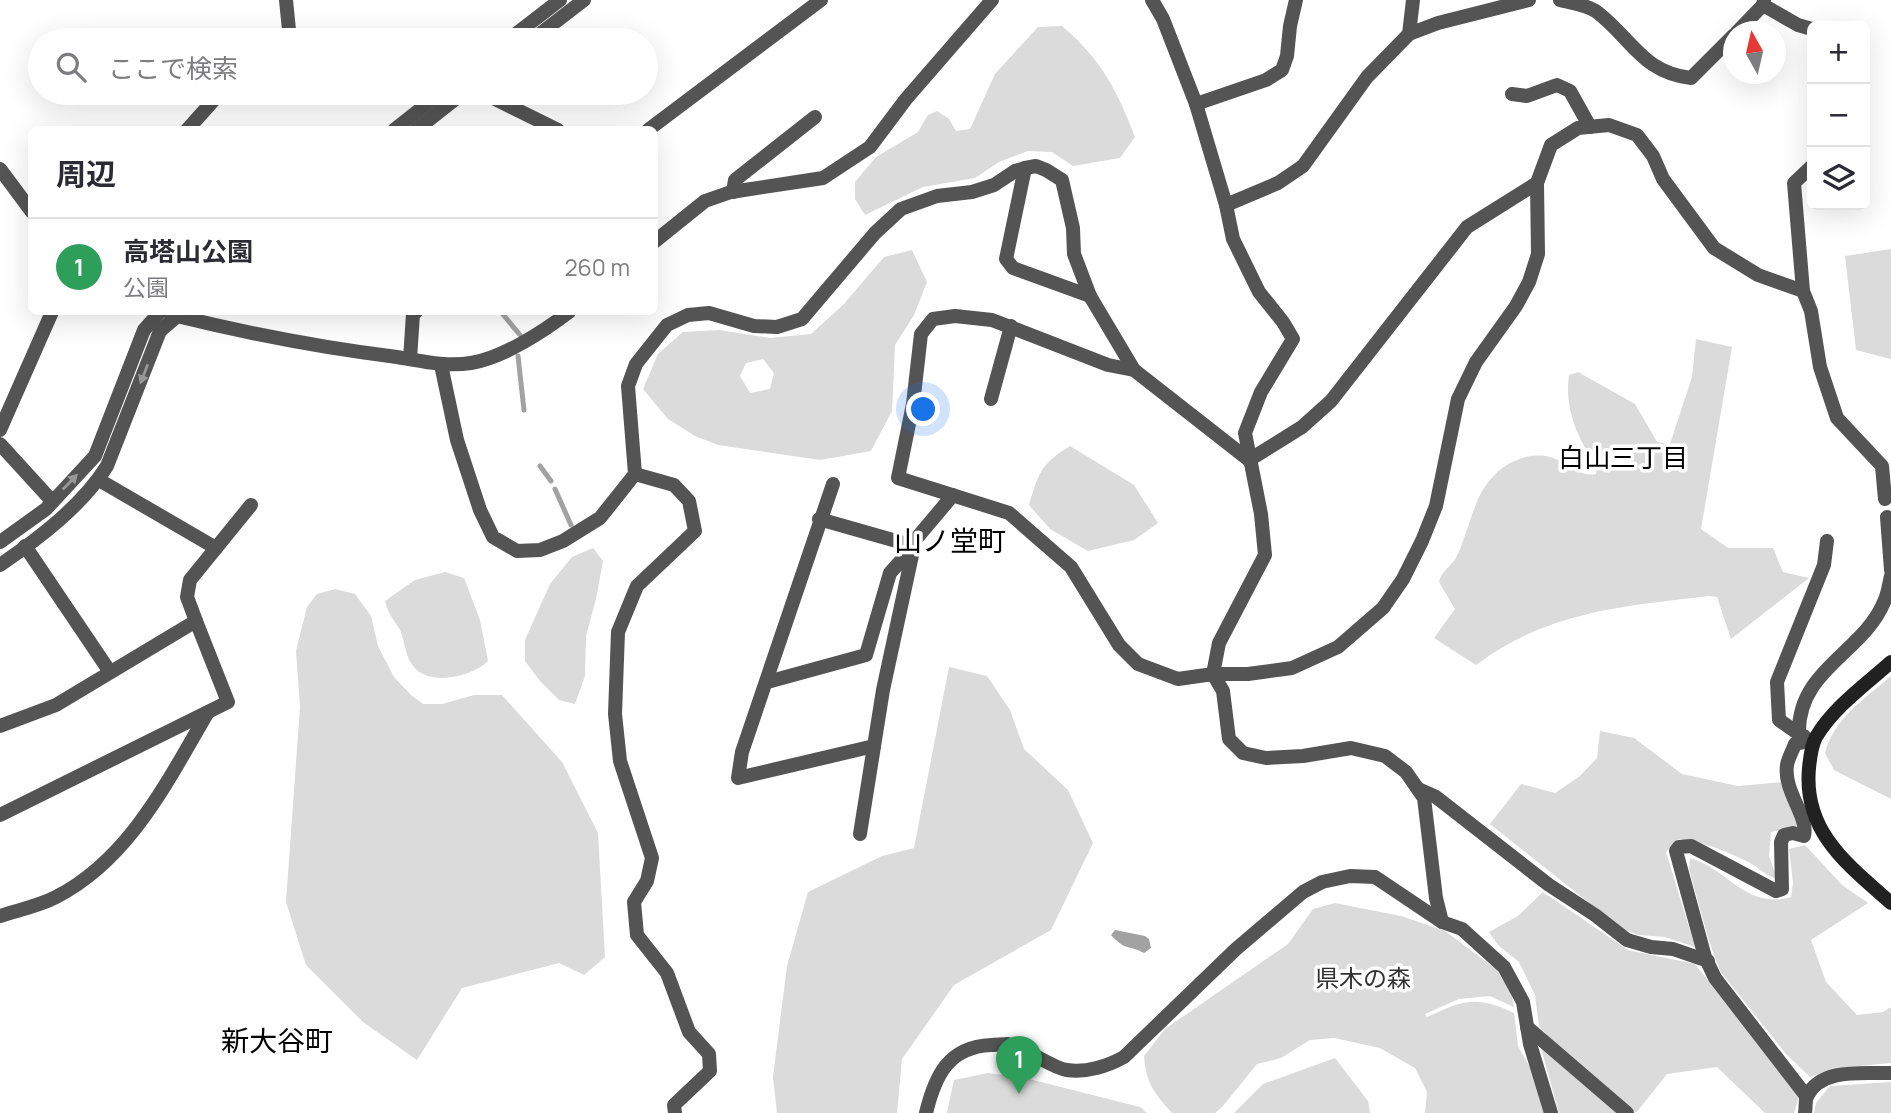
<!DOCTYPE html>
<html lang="ja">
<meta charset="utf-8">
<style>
:root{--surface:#fff;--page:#f7f7f7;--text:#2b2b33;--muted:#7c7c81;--line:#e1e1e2;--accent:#0f766e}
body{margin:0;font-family:Manrope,"Noto Sans JP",sans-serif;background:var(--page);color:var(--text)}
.controls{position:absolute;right:21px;top:21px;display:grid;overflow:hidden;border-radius:10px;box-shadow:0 7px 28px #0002}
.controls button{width:63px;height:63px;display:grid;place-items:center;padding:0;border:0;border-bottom:2px solid var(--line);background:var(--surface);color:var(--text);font:35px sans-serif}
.compass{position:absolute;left:1723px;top:21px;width:63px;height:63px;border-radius:50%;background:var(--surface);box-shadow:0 7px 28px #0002;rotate:352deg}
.you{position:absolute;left:924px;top:410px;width:24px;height:24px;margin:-18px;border:5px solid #fff;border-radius:50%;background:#1a73e8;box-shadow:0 0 0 10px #1a73e833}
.badge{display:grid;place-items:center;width:46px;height:46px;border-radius:50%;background:var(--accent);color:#fff;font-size:23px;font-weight:700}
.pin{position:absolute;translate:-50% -58px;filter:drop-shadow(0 2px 4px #0008)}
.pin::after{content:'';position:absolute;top:37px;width:24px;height:21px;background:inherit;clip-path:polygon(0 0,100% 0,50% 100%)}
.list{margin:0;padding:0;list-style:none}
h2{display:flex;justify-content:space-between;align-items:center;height:91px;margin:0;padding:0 28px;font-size:30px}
h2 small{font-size:23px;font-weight:400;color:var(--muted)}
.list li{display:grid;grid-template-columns:46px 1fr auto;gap:21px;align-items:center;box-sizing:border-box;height:98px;padding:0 28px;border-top:2px solid var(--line)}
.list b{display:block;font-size:26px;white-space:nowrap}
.list p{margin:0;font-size:23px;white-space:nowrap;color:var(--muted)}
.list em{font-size:23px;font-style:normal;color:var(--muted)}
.icon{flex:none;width:38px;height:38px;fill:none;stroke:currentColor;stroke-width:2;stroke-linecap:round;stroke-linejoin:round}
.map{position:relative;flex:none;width:1891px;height:1113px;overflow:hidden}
.search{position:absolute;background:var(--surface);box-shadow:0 7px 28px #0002;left:28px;top:28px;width:630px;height:77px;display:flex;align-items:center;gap:18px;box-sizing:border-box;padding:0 24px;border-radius:38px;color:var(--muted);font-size:26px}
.panel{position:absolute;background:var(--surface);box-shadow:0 7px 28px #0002;left:28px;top:126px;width:630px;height:189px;border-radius:10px}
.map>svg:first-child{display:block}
.green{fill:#dbdbdb;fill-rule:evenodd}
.water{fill:#a2a2a2}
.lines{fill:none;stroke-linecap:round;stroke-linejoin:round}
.stream{stroke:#a2a2a2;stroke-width:5}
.street{stroke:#545454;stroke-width:14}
.secondary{stroke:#212121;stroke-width:14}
.oneway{fill:#989898}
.labels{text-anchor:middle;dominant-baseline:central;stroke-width:7;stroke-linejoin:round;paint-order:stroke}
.park-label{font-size:24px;fill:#323232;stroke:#fff}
.neighbourhood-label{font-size:26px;fill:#000;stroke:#fff}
.quarter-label{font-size:28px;fill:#000;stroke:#fff}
</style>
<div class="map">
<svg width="1891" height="1113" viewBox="0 0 1891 1113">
<rect width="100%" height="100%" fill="#fff"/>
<g class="green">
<path d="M 1062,26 C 1101,59 1117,90 1135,137 L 1120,158 L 1073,166 L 1052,152 L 1028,151 L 999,162 L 975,178 L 923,187 L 865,215 L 855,199 L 855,182 L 876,157 L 918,132 L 928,115 L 937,111 L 949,119 L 956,131 L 970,129 L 995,74 L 1038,27 Z"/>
<path d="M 1891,249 L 1891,359 L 1856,350 L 1845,256 Z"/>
<path d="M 912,250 L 927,282 L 914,315 L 895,345 L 892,411 L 871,451 L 820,460 L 718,445 L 695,436 L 668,419 L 643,389 L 658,354 L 683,332 L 719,330 L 770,338 L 811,334 L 844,304 L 884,257 ZM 763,359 L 774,373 L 770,389 L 750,393 L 740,376 L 746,363 Z"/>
<path d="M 1696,339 L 1732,347 L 1701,529 L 1728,548 L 1773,548 L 1783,572 L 1809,578 L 1731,639 L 1717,597 L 1710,596 C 1624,606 1548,611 1476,665 L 1434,638 L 1455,609 L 1439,582 C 1441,571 1452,566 1457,556 C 1466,537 1475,499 1486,485 C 1500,465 1522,453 1546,456 C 1564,459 1578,478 1596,474 L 1597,467 C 1578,439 1564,409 1569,375 L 1578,372 L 1635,404 L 1657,442 L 1670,444 L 1692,377 Z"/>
<path d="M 1070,446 L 1134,485 L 1158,523 L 1134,540 L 1088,551 L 1050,529 L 1029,505 C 1039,472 1041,464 1070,446 Z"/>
<path d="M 593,548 L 603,561 L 596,599 L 586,636 L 585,676 L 575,704 L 559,700 L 540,681 L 525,661 L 525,640 L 550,584 L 572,557 Z"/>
<path d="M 445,572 L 464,578 L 480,620 L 488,661 C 472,677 429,687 413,666 C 405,656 405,641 400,630 C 393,618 389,616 385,601 L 415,580 Z"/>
<path d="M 335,589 L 355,594 L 371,616 L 378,646 L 394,677 L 411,695 L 423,704 L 442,704 L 474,695 L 502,695 L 562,762 L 598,833 L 605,957 L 584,975 L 559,963 L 462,988 L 417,1060 L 363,1022 L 306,965 L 286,902 L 300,707 L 296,651 L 307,607 L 317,594 Z"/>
<path d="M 949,667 L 987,676 L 1010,710 L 1024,749 L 1068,790 L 1093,843 L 1051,930 L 954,985 L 902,1059 L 897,1113 L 777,1113 L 773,1077 L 787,966 L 808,892 L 882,856 L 914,848 Z"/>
<path d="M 1891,676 L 1891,799 L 1834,770 L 1825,753 C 1834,718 1865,699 1891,676 Z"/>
<path d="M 1600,731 L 1634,738 L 1682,774 L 1738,786 L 1783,782 L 1799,825 L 1771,832 L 1769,856 L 1777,879 C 1765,876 1759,867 1748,862 C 1726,851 1704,842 1679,839 L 1666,852 L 1695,947 L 1665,937 L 1639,935 L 1622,929 L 1490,824 L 1521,784 L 1555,793 L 1580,776 L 1597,758 Z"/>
<path d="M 1805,845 L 1842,885 L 1868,903 L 1811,940 L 1826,982 L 1857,1015 L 1883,1012 L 1891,1007 L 1891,1063 L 1837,1068 L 1810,1077 L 1786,1054 L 1720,971 L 1709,941 L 1689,869 L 1690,858 C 1727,868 1746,910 1791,897 L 1793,883 L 1789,849 Z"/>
<path d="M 1543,892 L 1628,950 L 1695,964 L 1799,1097 L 1794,1113 L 1765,1113 L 1717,1067 L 1667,1074 L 1636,1113 L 1550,1038 L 1539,1026 L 1535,995 L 1519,962 L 1498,945 L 1489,932 L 1518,916 Z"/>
<path d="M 1335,903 L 1401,916 L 1445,931 L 1496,969 L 1511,992 L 1514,1007 L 1490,996 L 1459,999 L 1425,1014 L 1427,1017 C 1463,1000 1477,995 1514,1013 L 1518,1046 L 1532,1071 L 1545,1113 L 1425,1113 L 1427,1092 L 1415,1068 L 1380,1048 L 1334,1038 L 1310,1040 L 1281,1058 L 1257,1064 L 1223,1106 L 1215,1113 L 1172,1113 C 1154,1093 1146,1083 1144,1056 L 1165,1029 L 1288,944 L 1313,909 Z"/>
<path d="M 1539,1041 L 1619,1113 L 1559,1113 Z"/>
<path d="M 1335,1058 L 1368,1101 L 1370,1113 L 1234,1113 L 1263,1084 Z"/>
<path d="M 988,1073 L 1025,1078 L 1140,1107 L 1147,1113 L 947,1113 L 954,1080 Z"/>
<path d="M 1891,1082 L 1891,1113 L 1814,1113 L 1816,1103 L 1830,1086 Z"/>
</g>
<path class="water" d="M 1115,930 L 1145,936 L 1149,939 L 1151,948 L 1144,953 C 1127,944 1127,952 1111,935 Z"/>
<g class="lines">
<g class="stream">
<path d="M 501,312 L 520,335"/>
<path d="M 518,356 L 524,410"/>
<path d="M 540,466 L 551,481"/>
<path d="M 555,489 L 571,525"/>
</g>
<g class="street">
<path d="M 286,0 L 290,40"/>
<path d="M 1152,0 L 1163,19 L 1196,104 L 1226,205 L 1233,239 L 1259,292 L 1283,322 L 1293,339 L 1261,392 L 1245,433 L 1261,514 L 1265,555 L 1219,643 L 1213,674 L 1223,691 L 1229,739 L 1243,753 L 1266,758 L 1303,756 L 1351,748 L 1385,756 L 1406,772 L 1424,798 L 1436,898 L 1442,922"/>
<path d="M 1560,0 C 1571,3 1588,5 1597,12 C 1632,39 1643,73 1691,78 L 1734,35"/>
<path d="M 1763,5 L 1798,25 L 1812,29"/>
<path d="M 1737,32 L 1763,5 L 1764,0"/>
<path d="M 1409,34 L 1413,0"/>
<path d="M 306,40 L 347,40"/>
<path d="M 508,40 L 560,0"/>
<path d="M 532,40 L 584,0"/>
<path d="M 483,93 L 558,130"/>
<path d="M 1512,94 L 1527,96 L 1557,85 L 1570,91 L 1590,127"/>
<path d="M 1196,104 L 1266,80 L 1282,70 L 1287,56 L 1290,26 L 1296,0"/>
<path d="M 187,130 L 220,93"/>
<path d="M 394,130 L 441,93"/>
<path d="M 416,130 L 463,93"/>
<path d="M 648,130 L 821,0"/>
<path d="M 1812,166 L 1794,183 L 1803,291 L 1811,311 L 1820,367 L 1837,418 L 1882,466 L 1885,499"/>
<path d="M 1025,168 L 1006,259 L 1013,268 L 1090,296"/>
<path d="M 0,169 L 32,212"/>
<path d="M 733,192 L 735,180 L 815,117"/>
<path d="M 1226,205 L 1278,183 L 1303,166 L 1367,77 L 1409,34 L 1438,23 L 1529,0"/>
<path d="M 654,242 L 705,201 L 731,192 L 823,178 L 870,147 L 906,99 L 992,0"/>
<path d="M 169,312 L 177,316 C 250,334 323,348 397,357 C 422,361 445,367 471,363 C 503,358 544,331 569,312"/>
<path d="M 410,359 L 413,314 L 416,312"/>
<path d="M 441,365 L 457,440 L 480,510 L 493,537 L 517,551 L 540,550 L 563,541 L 600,518 L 635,474 L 628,386 L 636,364 L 667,325 L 688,315 L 709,313 L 754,326 L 777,327 L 802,319 L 875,233 L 901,209 L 937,196 L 972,192 L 994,185 L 1015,171 L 1025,168 L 1036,166 L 1046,170 L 1062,180 L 1073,228 L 1074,254 L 1090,296 L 1134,370 L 1249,460"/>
<path d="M 1134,370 L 1108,365 L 992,320 L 955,316 L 933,319 L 921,334 L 913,404 L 898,478 L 1009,513 L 1071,567 L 1119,645 L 1138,664 L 1178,679 L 1213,674 L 1248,674 L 1292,668 L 1338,647 L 1383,608 L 1403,579 L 1422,541 L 1436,506 L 1458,399 L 1476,362 L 1516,306 L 1529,282 L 1538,254 L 1537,183 L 1551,145 L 1578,128 L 1609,125 L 1637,135 L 1653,156 L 1663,179 L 1714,248 L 1758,275 L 1803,291"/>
<path d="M 991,399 L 1011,326"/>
<path d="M 0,430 L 52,312"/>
<path d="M 0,444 L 52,501"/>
<path d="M 1249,460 L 1302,427 L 1331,401 L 1467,227 L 1537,183"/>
<path d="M 635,474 L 674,485 L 689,501 L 695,531 L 637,586 L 618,632 L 615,714 L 620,761 L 652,858 L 647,881 L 634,902 L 637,935 L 667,973 L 689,1032 L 709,1054 L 710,1071 L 674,1105 L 675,1113"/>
<path d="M 99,480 L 216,548"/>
<path d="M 833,484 L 742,752 L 738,778 L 874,746"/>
<path d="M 1887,517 L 1891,570"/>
<path d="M 0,542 L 46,509 L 95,456 L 144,330 L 160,312"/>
<path d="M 25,546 L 110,672"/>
<path d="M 0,565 C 38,539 82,506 107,466 L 160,331 L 182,312"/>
<path d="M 196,621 L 187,597 L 190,580 L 251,505"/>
<path d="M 771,681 L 866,655 L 890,573 L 914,546 L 819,519"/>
<path d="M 0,726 L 56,705 L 196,621 L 228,702 L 0,815"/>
<path d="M 1799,734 L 1779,720 L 1777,682 L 1824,565 L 1827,541"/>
<path d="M 1804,736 L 1799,734 C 1797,670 1863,653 1884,602 C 1888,594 1889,584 1891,576"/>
<path d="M 1418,789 L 1436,797 L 1549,885 L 1595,915 L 1627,940 L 1651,947 L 1673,949 L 1708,961"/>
<path d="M 860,834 L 883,690 L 914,546 L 916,539 L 953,495"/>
<path d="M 0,916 C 18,910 39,906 56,897 C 130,859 168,780 208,712"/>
<path d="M 1527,1027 L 1627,1113"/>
<path d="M 1807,1097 L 1715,978 L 1705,957 L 1676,851 L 1679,847 L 1691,846 L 1776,891 L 1782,889 L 1781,842 L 1784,835 L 1793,833 L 1804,836 C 1809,817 1783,791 1787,765 C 1788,758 1793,750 1795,744 L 1814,740"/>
<path d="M 926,1113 C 935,1076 948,1047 991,1045 C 996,1045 1002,1044 1007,1044 C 1025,1047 1052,1068 1067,1070 C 1086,1073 1108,1066 1124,1057 L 1236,949 L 1303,892 L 1322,882 L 1350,876 L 1375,877 L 1442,922 L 1462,929 L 1504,967 L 1523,1002 L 1530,1044 L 1551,1113"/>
<path d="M 1805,1113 C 1806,1108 1805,1100 1807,1096 C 1822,1067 1864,1074 1891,1073"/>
</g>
<path class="secondary" d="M 1891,662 C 1865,685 1834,707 1816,737 C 1811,746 1810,759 1809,768 C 1803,832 1848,865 1891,903"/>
</g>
<defs><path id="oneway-solid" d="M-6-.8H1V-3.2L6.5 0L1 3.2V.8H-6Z" transform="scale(1.75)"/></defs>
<g class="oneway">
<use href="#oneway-solid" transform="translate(144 374) rotate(111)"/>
<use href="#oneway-solid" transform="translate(70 482) rotate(-46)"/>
</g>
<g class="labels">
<g class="park-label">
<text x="1363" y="977">県木の森</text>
</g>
<g class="neighbourhood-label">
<text x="1623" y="457">白山三丁目</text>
</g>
<g class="quarter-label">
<text x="950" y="540">山ノ堂町</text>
<text x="277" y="1040">新大谷町</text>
</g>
</g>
</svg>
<div class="controls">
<button>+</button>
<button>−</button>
<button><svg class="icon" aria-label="layers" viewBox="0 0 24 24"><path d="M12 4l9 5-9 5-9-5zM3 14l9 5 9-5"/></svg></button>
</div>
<svg class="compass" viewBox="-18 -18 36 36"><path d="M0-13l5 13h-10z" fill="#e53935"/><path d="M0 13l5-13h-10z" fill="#7c7c81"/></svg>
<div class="you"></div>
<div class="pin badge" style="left:1019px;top:1094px;background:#2e9e5b">1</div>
<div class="search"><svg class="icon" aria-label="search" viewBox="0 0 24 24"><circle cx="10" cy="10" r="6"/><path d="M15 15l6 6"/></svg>ここで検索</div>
<section class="panel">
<h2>周辺<small></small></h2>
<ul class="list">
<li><span class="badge" style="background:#2e9e5b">1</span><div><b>高塔山公園</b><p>公園</p></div><em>260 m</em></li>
</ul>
</section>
</div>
